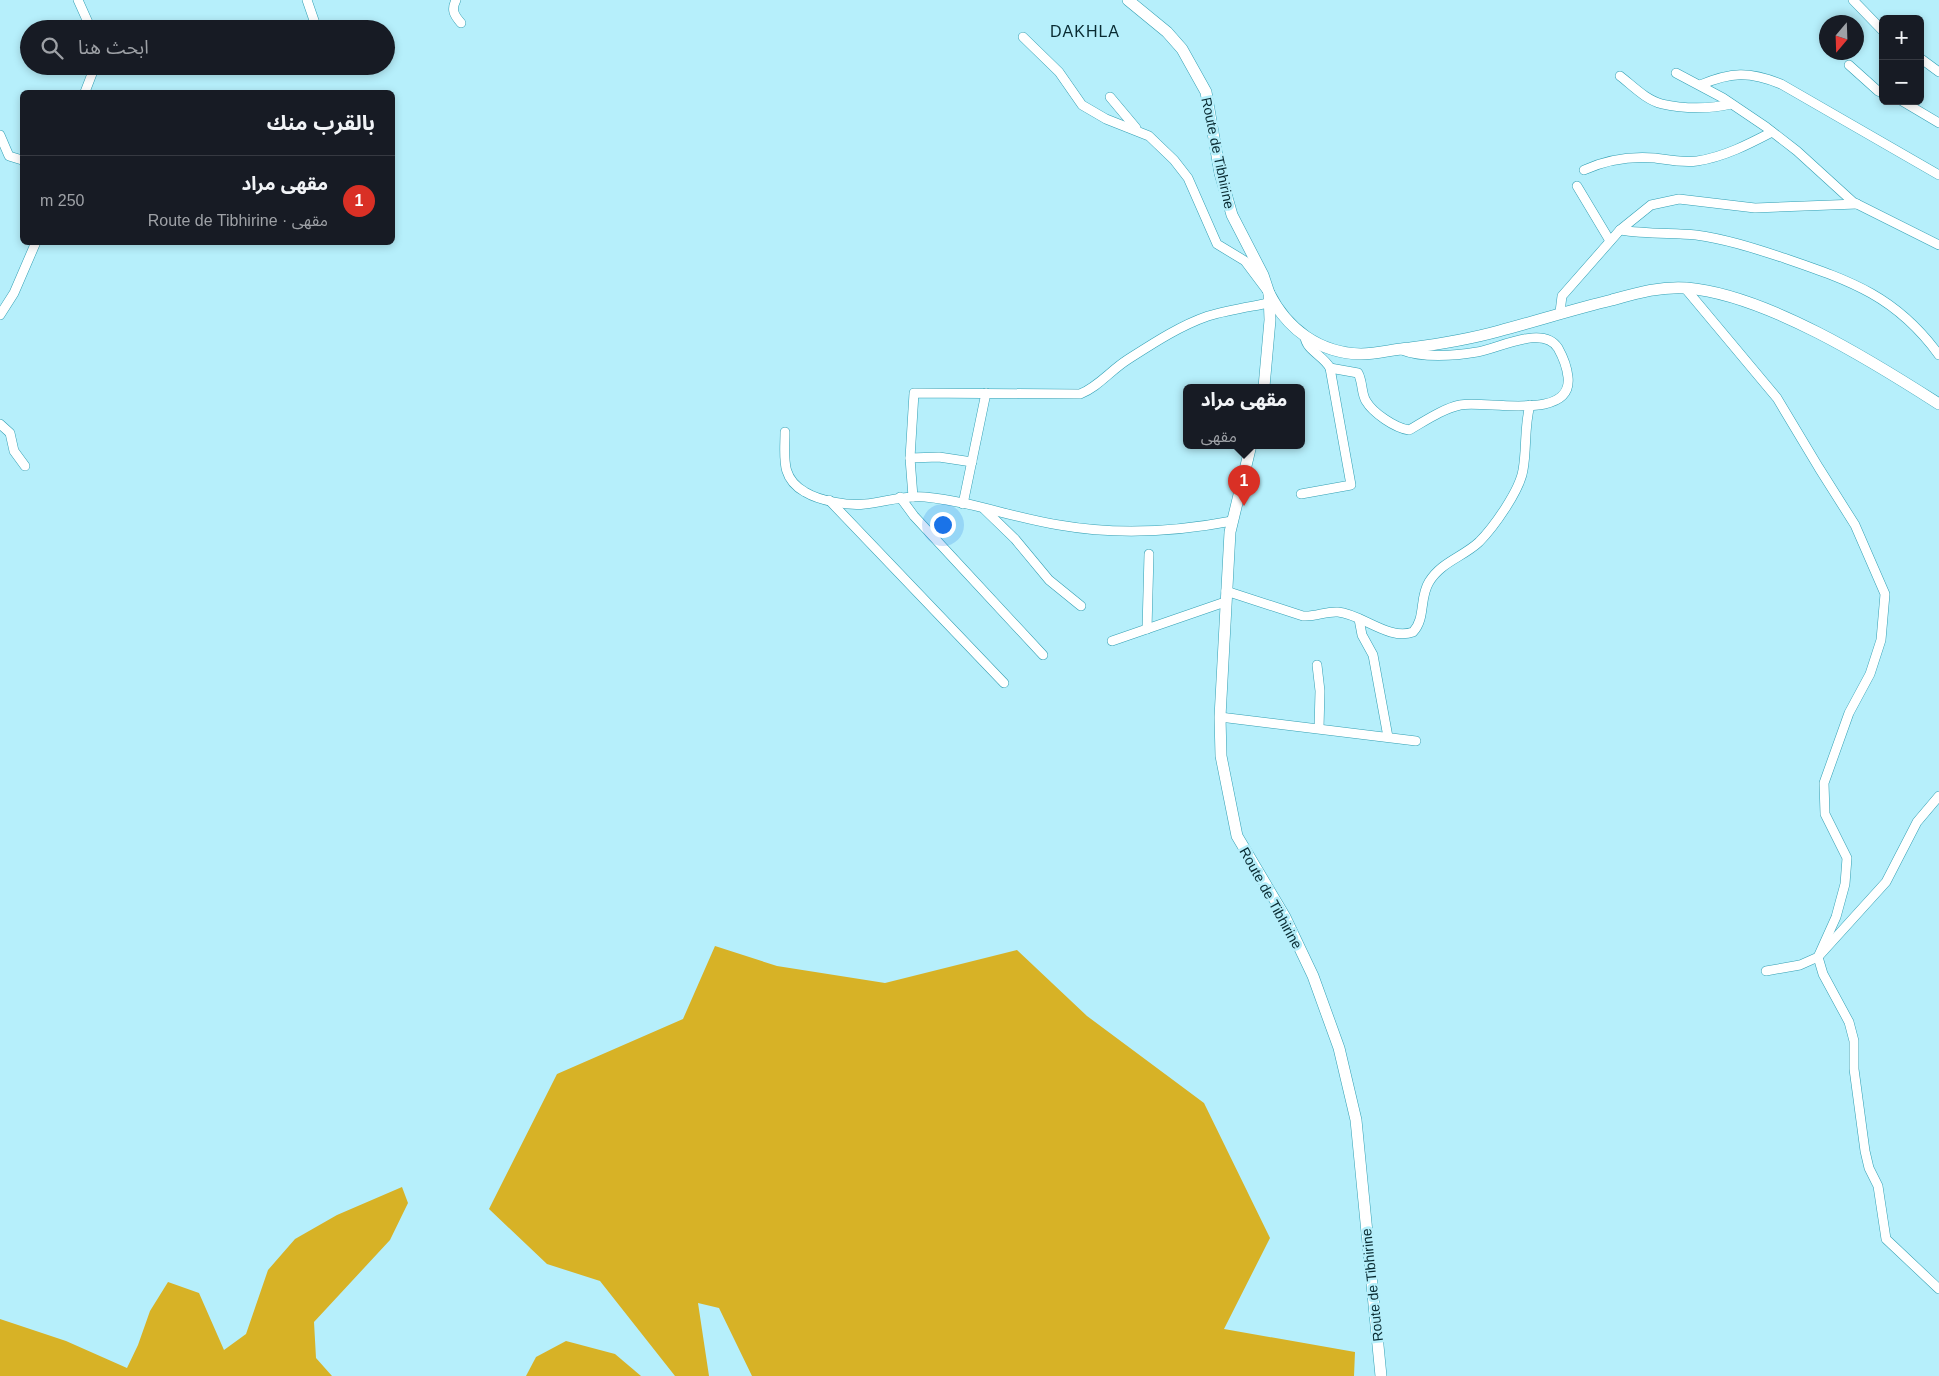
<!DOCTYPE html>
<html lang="ar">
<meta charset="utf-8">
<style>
:root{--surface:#171b24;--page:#242831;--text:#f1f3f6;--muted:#9ea1a6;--line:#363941;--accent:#d93025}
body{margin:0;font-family:Arial,"Noto Sans Arabic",sans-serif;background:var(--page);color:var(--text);direction:rtl}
.controls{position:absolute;right:15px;top:15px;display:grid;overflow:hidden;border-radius:8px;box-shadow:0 2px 8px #0003}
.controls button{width:45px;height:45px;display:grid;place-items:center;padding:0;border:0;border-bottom:1px solid var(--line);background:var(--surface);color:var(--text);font:25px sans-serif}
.compass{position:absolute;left:1819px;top:15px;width:45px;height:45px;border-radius:50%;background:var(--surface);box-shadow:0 2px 8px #0003;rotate:199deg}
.you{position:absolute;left:942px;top:524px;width:18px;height:18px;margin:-12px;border:4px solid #fff;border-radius:50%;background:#1a73e8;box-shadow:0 0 0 8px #1a73e833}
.badge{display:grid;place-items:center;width:32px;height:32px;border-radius:50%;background:var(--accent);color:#fff;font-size:16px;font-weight:700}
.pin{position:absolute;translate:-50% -41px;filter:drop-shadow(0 1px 2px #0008)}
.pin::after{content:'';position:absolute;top:26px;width:18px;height:15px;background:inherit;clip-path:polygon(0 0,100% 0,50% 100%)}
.popup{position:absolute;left:1183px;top:384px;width:122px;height:65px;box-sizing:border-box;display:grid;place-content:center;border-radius:8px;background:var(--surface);filter:drop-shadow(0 1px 4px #0005);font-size:16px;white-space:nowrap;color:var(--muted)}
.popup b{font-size:19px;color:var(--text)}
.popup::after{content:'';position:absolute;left:50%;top:100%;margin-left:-10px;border:10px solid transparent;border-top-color:var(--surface)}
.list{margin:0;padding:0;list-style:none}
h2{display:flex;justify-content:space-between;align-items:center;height:65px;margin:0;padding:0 20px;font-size:21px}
h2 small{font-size:16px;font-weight:400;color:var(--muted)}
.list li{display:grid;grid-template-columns:32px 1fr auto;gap:15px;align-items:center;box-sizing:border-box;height:90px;padding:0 20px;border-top:1px solid var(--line)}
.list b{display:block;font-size:19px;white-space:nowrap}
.list p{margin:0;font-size:16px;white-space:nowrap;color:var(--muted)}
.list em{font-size:16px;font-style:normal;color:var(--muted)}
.icon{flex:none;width:28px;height:28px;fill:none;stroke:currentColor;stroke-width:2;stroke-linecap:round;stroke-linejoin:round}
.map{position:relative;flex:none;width:1939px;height:1376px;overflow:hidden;direction:ltr}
.search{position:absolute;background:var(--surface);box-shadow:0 2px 8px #0003;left:20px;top:20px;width:375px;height:55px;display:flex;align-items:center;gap:12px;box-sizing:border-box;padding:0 18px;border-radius:28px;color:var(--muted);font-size:19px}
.panel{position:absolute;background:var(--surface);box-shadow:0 2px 8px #0003;left:20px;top:90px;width:375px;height:155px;border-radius:8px;direction:rtl}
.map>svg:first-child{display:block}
.green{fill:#d7b226}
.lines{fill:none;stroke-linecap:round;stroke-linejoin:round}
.minor-casing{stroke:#319fb3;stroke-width:10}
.tertiary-casing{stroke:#319fb3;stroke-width:12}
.minor{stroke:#fff;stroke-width:9}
.tertiary{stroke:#fff;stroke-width:11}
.labels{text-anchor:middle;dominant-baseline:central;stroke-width:5;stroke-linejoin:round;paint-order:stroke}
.street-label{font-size:14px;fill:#082a31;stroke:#b6effb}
.quarter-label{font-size:16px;letter-spacing:1px;fill:#082a31;stroke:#b6effb}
</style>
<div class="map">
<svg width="1939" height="1376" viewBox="0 0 1939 1376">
<rect width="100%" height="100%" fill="#b6effb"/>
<g class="green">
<path d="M 715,946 L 777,966 L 885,983 L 1017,950 L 1087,1016 L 1204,1103 L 1270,1238 L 1224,1329 L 1355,1352 L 1354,1376 L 752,1376 L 719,1308 L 698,1303 L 709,1376 L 675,1376 L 600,1281 L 547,1264 L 489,1209 L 557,1074 L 683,1019 Z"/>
<path d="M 402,1187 L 408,1203 L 390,1240 L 314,1322 L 316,1358 L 332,1376 L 0,1376 L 0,1319 L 66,1341 L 127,1368 L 138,1345 L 150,1311 L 168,1282 L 199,1293 L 224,1350 L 246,1334 L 268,1270 L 295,1239 L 337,1215 Z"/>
<path d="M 566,1341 L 615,1354 L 641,1376 L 526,1376 L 536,1357 Z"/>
</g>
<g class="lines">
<defs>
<g id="minor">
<path d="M 78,0 L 91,29"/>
<path d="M 307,0 L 317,29"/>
<path d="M 456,0 C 451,10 454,15 461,23"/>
<path d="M 1853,0 L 1883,31"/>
<path d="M 1023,37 L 1059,72 L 1082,105 L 1106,119 L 1149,136 L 1174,160 L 1188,178 L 1217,244 L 1245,261 L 1266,289"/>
<path d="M 1920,58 L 1939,72"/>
<path d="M 1849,65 L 1878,91 L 1883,93"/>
<path d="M 1676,73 L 1723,98 L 1766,127 L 1797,151 L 1853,202 L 1939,245"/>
<path d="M 1620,76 C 1633,86 1646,100 1662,104 C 1684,109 1710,109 1731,104"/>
<path d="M 1700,85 C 1731,72 1749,71 1781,84 L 1939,175"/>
<path d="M 85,92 L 95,66"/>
<path d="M 1110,97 L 1136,128"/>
<path d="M 1902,101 L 1939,123"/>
<path d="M 0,135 L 9,156 L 22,160"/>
<path d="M 1584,170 C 1606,160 1630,156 1655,158 C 1669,160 1683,163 1697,161 C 1724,157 1749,144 1772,132"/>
<path d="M 1577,186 L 1610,241"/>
<path d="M 1620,230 C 1645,234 1671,233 1696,235 C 1726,239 1756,249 1784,258 C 1851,281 1896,296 1939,355"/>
<path d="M 1685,288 L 1777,398 L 1819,468 L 1855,525 L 1885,594 L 1881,640 L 1870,674 L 1849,713 L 1824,783 L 1825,814 L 1847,858 L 1845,884 L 1836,917 L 1818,957 L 1823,974 L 1849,1022 L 1854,1041 L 1854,1069 L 1865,1151 L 1869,1168 L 1878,1186 L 1886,1239 L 1939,1289"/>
<path d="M 1560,312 L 1562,296 L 1620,230 L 1651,205 L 1679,199 L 1755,208 L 1857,204"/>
<path d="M 0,315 L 14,293 L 36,242"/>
<path d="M 1330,368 L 1358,373 C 1363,382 1361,393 1366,401 C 1373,413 1395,428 1409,430 C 1425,421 1442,409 1460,405 C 1486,400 1573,422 1568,377 C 1567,367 1563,357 1558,348 C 1543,324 1498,349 1477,352 C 1454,356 1422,358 1402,350"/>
<path d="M 0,424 L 10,433 L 14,451 L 25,466"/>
<path d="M 785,432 C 785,457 780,478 805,492 C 820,501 848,506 865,504 C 885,502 904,495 925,497 C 970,501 1014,518 1059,525 C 1116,535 1175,532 1232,521"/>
<path d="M 910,458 L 939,457 L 972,462"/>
<path d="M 1301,494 L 1351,485 L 1330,368 C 1324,356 1306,350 1305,337"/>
<path d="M 900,497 L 914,516 L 1043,655"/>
<path d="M 913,497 L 910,458 L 914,393 L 1080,394 C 1098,387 1110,371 1127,360 C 1152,344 1179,326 1208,316 C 1228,310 1249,307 1269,303"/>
<path d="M 829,500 L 1004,683"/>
<path d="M 963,504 L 986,393"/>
<path d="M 984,509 L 1015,539 L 1049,580 L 1081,606"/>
<path d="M 1226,591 L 1303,616 C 1316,617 1326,611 1338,612 C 1362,614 1389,641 1413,632 C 1426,618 1419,598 1429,582 C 1441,562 1463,557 1479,542 C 1494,527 1520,490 1523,470 C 1527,448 1524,427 1530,405"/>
<path d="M 1359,619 L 1362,635 L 1373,655 L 1388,737"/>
<path d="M 1147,629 L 1149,554"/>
<path d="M 1112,641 L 1225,602"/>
<path d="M 1317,665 L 1320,691 L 1319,728"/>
<path d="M 1220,717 L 1416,741"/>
<path d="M 1766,971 L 1800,965 L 1818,957 L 1886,882 L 1917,822 L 1939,796"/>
</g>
<g id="tertiary">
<path d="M 1128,0 L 1167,32 L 1182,49 L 1206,92 L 1220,173 L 1232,215 L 1263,275 L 1269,293 L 1270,320 L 1264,387"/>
<path d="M 1269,293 C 1287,329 1319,353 1361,354 C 1377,354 1394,349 1410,348 C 1440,344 1470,339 1499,331 C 1537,321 1574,309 1612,300 C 1637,293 1661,286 1687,288 C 1766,295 1872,361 1939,404"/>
<path d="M 1251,445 L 1230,532 L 1220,717 L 1221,756 L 1237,836 L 1285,917 L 1313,976 L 1339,1048 L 1356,1120 L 1381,1376"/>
</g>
</defs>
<use href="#minor" class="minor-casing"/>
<use href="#tertiary" class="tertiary-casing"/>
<use href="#minor" class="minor"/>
<use href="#tertiary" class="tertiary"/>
</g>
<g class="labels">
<g class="street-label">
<text transform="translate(1218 153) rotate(78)">Route de Tibhirine</text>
<text transform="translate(1271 898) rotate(61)">Route de Tibhirine</text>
<text transform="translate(1372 1285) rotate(-96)">Route de Tibhirine</text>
</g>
<g class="quarter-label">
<text x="1085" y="31">DAKHLA</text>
</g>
</g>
</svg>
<div class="controls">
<button>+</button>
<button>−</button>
</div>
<svg class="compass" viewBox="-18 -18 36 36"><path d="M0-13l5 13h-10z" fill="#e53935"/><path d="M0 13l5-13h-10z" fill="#9ea1a6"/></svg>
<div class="you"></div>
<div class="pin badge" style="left:1244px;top:506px">1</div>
<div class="popup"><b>مقهى مراد</b>مقهى</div>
<div class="search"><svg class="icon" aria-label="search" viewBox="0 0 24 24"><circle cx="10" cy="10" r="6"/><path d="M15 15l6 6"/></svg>ابحث هنا</div>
<section class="panel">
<h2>بالقرب منك<small></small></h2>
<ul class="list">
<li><span class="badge">1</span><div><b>مقهى مراد</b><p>مقهى · Route de Tibhirine</p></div><em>250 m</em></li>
</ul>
</section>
</div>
